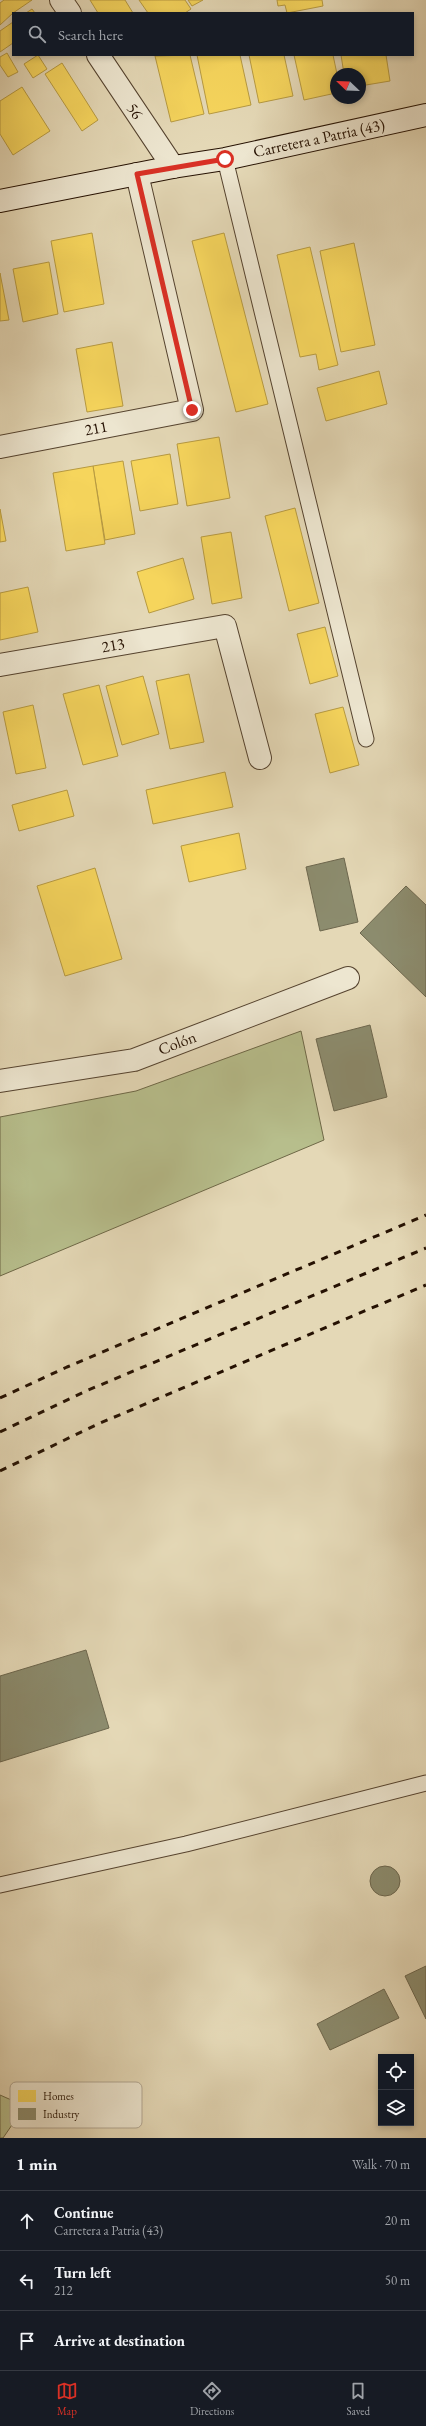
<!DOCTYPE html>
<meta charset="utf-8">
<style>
:root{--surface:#171b24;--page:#20242c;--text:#f1f3f6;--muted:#9ea1a6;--line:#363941;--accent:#d93025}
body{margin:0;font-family:"EB Garamond",serif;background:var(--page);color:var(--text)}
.controls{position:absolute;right:12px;bottom:12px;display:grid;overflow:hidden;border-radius:0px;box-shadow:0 2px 6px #0003}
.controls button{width:36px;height:36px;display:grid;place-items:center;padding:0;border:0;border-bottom:1px solid var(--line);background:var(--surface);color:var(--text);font:20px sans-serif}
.compass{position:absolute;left:330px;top:68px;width:36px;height:36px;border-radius:50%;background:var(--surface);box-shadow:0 2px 6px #0003;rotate:293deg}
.stop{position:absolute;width:12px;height:12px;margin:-9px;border:3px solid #d93025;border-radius:50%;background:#fff}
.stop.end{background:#d93025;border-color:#fff;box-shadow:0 1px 4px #0008}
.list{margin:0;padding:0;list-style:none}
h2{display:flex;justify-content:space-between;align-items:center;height:52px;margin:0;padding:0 16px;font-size:17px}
h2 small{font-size:13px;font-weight:400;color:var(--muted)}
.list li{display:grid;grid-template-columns:26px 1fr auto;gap:12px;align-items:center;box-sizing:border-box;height:60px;padding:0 16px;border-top:1px solid var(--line)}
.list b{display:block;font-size:15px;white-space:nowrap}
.list p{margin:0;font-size:13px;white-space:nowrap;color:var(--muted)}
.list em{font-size:13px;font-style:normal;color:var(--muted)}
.icon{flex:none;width:22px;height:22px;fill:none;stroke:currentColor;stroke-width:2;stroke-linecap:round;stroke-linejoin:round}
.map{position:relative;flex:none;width:426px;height:2138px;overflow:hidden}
.search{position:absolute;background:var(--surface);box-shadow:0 2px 6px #0003;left:12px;right:12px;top:12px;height:44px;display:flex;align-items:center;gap:10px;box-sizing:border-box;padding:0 14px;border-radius:0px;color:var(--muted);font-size:15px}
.sheet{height:232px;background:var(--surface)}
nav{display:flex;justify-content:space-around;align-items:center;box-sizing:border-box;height:56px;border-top:1px solid var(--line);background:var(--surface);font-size:11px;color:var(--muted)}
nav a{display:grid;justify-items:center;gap:2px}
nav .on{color:var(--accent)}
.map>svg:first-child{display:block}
.green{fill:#b7be8c;stroke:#6e6847}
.homes{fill:#f6d55c;stroke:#b79a41}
.industry{fill:#8c8c6e;stroke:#6d674e}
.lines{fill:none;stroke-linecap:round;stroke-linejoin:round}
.lane-casing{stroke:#55432f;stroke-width:17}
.street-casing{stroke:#55432f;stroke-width:24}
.secondary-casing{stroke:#251102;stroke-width:24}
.lane{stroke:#ede6d0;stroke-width:15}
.street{stroke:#ede6d0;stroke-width:22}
.secondary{stroke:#ede6d0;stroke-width:22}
.rail{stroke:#251102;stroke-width:3;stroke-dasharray:7 7;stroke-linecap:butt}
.route{stroke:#d93025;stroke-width:5}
.labels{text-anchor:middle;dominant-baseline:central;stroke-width:4;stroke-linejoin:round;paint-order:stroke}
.street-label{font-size:16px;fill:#251102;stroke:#ede6d0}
.key{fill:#ede6d0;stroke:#b1a692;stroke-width:1}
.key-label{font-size:11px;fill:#251102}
</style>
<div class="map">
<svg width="426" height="2138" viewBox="0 0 426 2138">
<rect width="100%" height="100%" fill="#e4d8b6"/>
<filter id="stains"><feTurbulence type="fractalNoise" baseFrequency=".005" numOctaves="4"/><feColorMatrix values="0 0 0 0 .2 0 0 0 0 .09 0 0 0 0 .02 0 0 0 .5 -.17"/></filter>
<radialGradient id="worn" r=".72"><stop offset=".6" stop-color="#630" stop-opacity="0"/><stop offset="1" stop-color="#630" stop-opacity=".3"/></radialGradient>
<g class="green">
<path d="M 301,1031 L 324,1140 L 0,1276 L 0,1117 L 136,1091 Z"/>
<path d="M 0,2095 L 25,2106 L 3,2138 L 0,2138 Z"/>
</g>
<g class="homes">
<path d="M 4,0 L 32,0 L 13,13 L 0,25 L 0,3 Z"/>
<path d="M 90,0 L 125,0 L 133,13 L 98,13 Z"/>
<path d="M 139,0 L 185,0 L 191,9 L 185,13 L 148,13 Z"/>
<path d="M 188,0 L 203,0 L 192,6 Z"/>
<path d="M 277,0 L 322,0 L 323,6 L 287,13 L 285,5 L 278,6 Z"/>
<path d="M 32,9 L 35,13 L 26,13 Z"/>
<path d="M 13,22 L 13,43 L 0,52 L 0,31 Z"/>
<path d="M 7,53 L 18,72 L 8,77 L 0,65 L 0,57 Z"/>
<path d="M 38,55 L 47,69 L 33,78 L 24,64 Z"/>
<path d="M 190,55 L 204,114 L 171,122 L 155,56 Z"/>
<path d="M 197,55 L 240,55 L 251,105 L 209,114 Z"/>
<path d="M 249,55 L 284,55 L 293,96 L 259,103 Z"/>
<path d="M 294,55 L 333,55 L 337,74 L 336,93 L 304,100 Z"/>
<path d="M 341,55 L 386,55 L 390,81 L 360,86 L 360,74 L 344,74 Z"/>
<path d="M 62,63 L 98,120 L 82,131 L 45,74 Z"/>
<path d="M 22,87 L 50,131 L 13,155 L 0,134 L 0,101 Z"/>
<path d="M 92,233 L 104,304 L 64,312 L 51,241 Z"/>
<path d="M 224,233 L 268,404 L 236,412 L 192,241 Z"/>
<path d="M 354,243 L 375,345 L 341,352 L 320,251 Z"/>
<path d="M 310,247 L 338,365 L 319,370 L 316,354 L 300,357 L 277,255 Z"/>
<path d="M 49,262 L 58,314 L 23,322 L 13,269 Z"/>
<path d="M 0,273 L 9,320 L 0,321 Z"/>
<path d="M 112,342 L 123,406 L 87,412 L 76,349 Z"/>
<path d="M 379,371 L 387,404 L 326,421 L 317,388 Z"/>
<path d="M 219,437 L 230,498 L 187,506 L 177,444 Z"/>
<path d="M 170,454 L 178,504 L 140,511 L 131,461 Z"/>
<path d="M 123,461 L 135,534 L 105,540 L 93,466 Z"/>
<path d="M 93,466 L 105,544 L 66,551 L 53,473 Z"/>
<path d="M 295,508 L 319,603 L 289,611 L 265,516 Z"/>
<path d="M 0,509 L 6,541 L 0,542 Z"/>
<path d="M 231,532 L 242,598 L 212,604 L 201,537 Z"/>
<path d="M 183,558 L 194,599 L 149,613 L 137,572 Z"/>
<path d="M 28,587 L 38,632 L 0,640 L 0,593 Z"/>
<path d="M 325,627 L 338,676 L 310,684 L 297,634 Z"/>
<path d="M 189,674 L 204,742 L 170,749 L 156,681 Z"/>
<path d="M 143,676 L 159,734 L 122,745 L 106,686 Z"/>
<path d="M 99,685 L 118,756 L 83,765 L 63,694 Z"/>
<path d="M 33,705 L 46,768 L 16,774 L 3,712 Z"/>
<path d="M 343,707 L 359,765 L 330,773 L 315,714 Z"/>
<path d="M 225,772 L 233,807 L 153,824 L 146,790 Z"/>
<path d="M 67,790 L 74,816 L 19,831 L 12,805 Z"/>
<path d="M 239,833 L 246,869 L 189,882 L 181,846 Z"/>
<path d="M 95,868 L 122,959 L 65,976 L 37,886 Z"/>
</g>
<g class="industry">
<path d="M 344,858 L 358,922 L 320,931 L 306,867 Z"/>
<path d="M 406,886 L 426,905 L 426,997 L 360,933 Z"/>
<path d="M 370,1025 L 387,1097 L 334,1111 L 316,1039 Z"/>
<path d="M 86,1650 L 109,1728 L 0,1762 L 0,1676 Z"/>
<circle cx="385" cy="1881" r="15"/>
<path d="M 426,1966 L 426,2019 L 405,1976 Z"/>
<path d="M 384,1989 L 399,2018 L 330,2050 L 317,2024 Z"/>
</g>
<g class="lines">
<defs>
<g id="lane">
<path d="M 225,159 L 366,739"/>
<path d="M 0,1885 L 186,1844 L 426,1783"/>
</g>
<g id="street">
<path d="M 61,0 L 70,13"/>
<path d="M 98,55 L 173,167"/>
<path d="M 0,447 L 192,410 L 137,174"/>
<path d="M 0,665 L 225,626 L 260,758"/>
<path d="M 0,1081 L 134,1060 L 348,978"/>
</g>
<path id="secondary" d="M 0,201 L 173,167 L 225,159 L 426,115"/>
</defs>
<use href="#lane" class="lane-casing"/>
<use href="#street" class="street-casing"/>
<use href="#secondary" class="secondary-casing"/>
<use href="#lane" class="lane"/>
<use href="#street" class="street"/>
<use href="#secondary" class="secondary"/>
<g class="rail">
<path d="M 0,1398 L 67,1367 L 426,1215"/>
<path d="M 0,1432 L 86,1391 L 426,1248"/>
<path d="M 0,1471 L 98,1424 L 426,1285"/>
</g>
</g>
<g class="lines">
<path class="route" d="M 192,410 L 137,174 L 225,159"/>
</g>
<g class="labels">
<g class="street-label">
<text transform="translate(135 111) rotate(56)">56</text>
<text transform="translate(319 138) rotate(-12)">Carretera a Patria (43)</text>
<text transform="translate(96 428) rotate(-11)">211</text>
<text transform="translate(113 645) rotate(-10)">213</text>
<text transform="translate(177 1043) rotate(-21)">Colón</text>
</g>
</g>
<rect x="10" y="2082" width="132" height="46" rx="6" class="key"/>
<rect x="18" y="2090" width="18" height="12" fill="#f6d55c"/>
<rect x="18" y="2108" width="18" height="12" fill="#8c8c6e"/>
<g class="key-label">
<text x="43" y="2100">Homes</text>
<text x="43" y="2118">Industry</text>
</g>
<rect width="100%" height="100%" filter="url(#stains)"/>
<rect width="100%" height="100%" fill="url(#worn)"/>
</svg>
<div class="controls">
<button><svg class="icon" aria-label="locate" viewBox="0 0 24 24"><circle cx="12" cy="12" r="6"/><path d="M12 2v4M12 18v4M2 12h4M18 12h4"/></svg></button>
<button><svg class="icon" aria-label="layers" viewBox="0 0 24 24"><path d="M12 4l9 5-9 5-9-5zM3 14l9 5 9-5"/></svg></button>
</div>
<svg class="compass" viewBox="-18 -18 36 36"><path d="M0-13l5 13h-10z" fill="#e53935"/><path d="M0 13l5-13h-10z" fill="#9ea1a6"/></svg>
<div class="stop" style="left:225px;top:159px"></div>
<div class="stop end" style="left:192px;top:410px"></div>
<div class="search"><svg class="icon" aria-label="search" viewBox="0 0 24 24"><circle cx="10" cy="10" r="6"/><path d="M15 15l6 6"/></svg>Search here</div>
</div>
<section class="sheet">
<h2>1 min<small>Walk · 70 m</small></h2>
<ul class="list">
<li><svg class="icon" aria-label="ahead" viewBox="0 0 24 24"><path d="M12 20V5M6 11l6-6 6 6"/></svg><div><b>Continue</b><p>Carretera a Patria (43)</p></div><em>20 m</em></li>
<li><svg class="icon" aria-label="left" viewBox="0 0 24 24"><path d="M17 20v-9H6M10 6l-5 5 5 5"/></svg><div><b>Turn left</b><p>212</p></div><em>50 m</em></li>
<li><svg class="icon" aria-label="arrive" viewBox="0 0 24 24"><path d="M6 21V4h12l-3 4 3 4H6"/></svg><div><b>Arrive at destination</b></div></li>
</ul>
</section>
<nav>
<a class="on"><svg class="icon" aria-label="map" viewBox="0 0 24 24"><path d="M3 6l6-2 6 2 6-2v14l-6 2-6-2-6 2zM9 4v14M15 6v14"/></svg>Map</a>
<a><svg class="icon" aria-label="directions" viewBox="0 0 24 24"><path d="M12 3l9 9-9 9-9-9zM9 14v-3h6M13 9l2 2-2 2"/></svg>Directions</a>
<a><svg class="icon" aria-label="saved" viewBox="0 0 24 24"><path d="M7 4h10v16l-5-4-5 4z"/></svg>Saved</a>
</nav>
